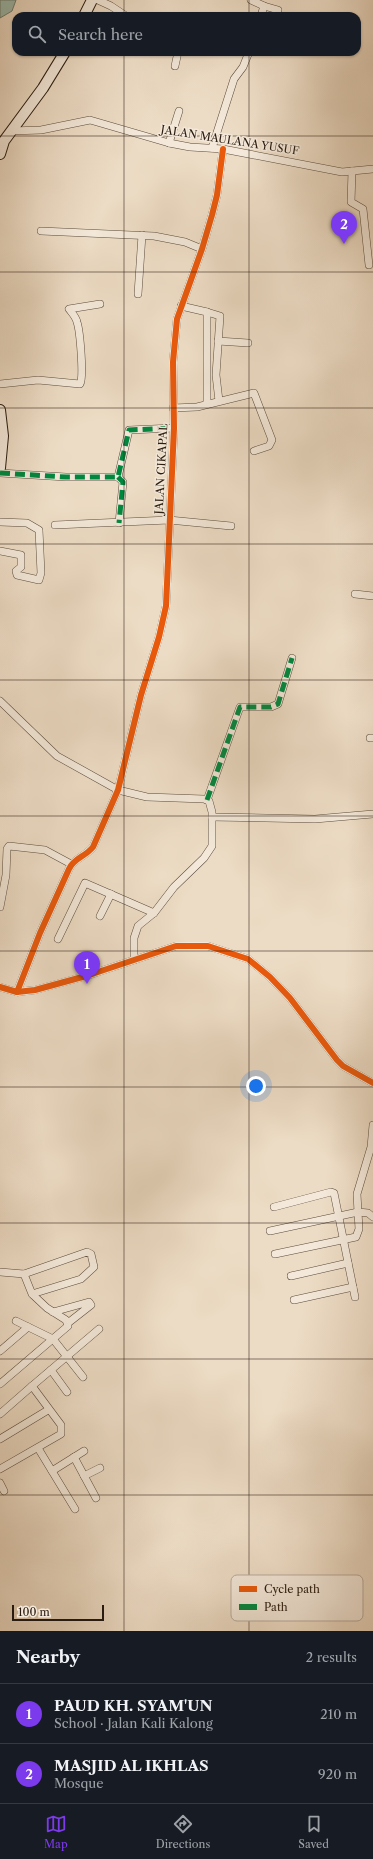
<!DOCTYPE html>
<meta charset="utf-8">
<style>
:root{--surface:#171b24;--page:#20242c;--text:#f1f3f6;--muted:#9ea1a6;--line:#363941;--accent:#7c3aed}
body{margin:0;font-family:"Libre Caslon Text",serif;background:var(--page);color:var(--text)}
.scale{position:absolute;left:12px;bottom:10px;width:92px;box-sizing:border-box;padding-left:4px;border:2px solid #2a1c10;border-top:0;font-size:11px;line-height:14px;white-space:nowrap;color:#2a1c10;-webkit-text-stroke:3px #f3e8d9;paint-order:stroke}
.you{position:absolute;left:256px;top:1086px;width:14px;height:14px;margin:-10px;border:3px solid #fff;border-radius:50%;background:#1a73e8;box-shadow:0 0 0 6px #1a73e833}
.badge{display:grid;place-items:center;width:26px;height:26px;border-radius:50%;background:var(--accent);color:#fff;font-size:13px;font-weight:700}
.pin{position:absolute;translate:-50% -33px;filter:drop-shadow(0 1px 2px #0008)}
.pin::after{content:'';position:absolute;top:21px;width:14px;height:12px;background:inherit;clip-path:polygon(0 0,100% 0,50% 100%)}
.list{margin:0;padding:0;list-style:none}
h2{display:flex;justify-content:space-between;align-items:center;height:52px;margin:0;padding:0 16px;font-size:17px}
h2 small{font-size:13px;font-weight:400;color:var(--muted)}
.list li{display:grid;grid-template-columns:26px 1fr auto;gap:12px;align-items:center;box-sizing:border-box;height:60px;padding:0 16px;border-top:1px solid var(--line)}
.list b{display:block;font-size:15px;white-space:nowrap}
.list p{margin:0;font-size:13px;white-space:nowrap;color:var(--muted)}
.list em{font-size:13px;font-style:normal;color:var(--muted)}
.icon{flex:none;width:22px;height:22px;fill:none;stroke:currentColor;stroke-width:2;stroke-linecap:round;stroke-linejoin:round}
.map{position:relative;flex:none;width:373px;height:1631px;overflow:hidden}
.search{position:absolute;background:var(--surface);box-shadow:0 1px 3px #0004;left:12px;right:12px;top:12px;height:44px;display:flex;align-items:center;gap:10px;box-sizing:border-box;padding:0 14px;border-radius:12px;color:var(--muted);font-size:15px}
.sheet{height:172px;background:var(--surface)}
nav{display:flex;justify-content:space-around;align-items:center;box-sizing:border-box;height:56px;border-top:1px solid var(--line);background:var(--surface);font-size:11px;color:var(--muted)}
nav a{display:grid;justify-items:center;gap:2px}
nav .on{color:var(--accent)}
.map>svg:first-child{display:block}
.water{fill:#9abcaf;stroke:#6d7c6f}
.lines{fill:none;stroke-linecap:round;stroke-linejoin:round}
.street-casing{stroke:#5b4c3d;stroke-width:8}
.secondary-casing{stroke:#2a1c10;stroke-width:12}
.street{stroke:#f3e8d9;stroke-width:7}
.secondary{stroke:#f3e8d9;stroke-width:10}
.quiet{stroke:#00873e;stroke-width:5;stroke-dasharray:10 5;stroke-linecap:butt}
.cycleway-casing{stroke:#f3e8d9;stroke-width:8}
.cycleway{stroke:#e8590c;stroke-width:6}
.grid{fill:none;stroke:#2a1c10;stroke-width:1;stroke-opacity:0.55}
.labels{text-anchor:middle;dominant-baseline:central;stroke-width:3;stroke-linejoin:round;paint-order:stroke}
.street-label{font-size:11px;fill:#2a1c10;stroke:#f3e8d9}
.key{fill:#f3e8d9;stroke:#b7ab9d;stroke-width:1}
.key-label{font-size:11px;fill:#2a1c10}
</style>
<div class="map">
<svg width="373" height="1631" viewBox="0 0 373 1631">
<rect width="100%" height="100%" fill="#eddcc5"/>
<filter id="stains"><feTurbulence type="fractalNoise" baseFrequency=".005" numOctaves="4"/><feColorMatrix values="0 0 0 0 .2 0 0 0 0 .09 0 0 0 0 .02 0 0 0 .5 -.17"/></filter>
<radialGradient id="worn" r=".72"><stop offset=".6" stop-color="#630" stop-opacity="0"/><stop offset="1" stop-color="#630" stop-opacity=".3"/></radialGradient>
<path class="water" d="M 0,0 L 16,0 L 12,11 L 0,18 Z"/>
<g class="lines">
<defs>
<g id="street">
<path d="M 98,0 L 111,6 L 126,16"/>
<path d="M 251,0 L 264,6"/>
<path d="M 261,16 L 264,6 L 278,10"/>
<path d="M 175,66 L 178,52"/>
<path d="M 11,131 L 41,130 L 90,120 L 169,143 L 190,147 L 223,149 L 342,172 L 373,169"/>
<path d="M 169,143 L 179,111"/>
<path d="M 212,148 L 234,79 L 243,67 L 249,52"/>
<path d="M 352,171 L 351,202 L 363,209 L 369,265"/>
<path d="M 41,231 L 154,236 L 185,242 L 202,249"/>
<path d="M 138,294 L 142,235"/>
<path d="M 181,306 L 207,312 L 207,404"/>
<path d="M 207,312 L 220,316 L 216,375 L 219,401"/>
<path d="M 218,341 L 248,343"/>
<path d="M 0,384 L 38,380 L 80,384 C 84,377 80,331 77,322 C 76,317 72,313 69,309 L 100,304"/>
<path d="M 173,408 L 197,407 L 254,393 L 272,440 L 269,446 L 254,451"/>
<path d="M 0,473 L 66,477 L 118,477 L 129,430 L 174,428"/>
<path d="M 118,477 L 123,482 L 119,523"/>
<path d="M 0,522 L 27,523 L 39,530 L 41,573 L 39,580 L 17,575 L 16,571 L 21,567 L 21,555 L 0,551"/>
<path d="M 55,525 L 169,520 L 231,526"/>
<path d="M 355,594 L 373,596"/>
<path d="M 0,701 L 57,756 L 118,790 L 147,797 L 204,799 L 209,801 L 212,812 L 212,846 L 204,858 L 174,887 L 154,913 L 138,926 L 134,938 L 134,960"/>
<path d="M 370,738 L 373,738"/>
<path d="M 207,800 L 240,707 L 271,707 L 278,704 L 292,658"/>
<path d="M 212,817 L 315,819 L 373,814"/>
<path d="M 0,907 L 6,875 L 7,849 L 9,846 L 45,850 L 71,864"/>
<path d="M 100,916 L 111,894"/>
<path d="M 58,939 L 85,883 L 154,913"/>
<path d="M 0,987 L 17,992 L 35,990 L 86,976 L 176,946 L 208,946 L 248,959 L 270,977 L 290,998 L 337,1060 L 343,1066 L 373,1083"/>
<path d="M 17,992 L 40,933 L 69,869 C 74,858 85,857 93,847 L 118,790 L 141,695 L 159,637 L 166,606 L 167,584 L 174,428 L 173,362 L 177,319 L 202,249 L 212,215 L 217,195 L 223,149"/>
<path d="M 373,1125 L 371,1147 L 357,1194 L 358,1212 L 368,1213 L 373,1217"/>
<path d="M 274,1207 L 331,1192 L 334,1193 L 355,1297"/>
<path d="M 270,1231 L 358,1212 L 359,1229 L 356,1237 L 275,1254"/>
<path d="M 0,1272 L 24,1274"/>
<path d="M 291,1276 L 348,1263"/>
<path d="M 294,1300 L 353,1287"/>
<path d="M 53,1312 L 89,1302 L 91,1305 L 68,1323"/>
<path d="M 16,1321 L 53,1339 L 83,1377"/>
<path d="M 0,1351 L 28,1327"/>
<path d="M 51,1370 L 67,1392"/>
<path d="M 0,1384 L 68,1326 L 66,1320 L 47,1308 L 32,1294 L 24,1274 L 87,1252 L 91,1254 L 94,1267 L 81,1279 L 32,1294"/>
<path d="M 32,1386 L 99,1329"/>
<path d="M 0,1414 L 32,1386 L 61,1425 L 61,1434 L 0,1469"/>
<path d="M 0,1439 L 48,1410"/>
<path d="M 38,1448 L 75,1509"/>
<path d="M 74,1457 L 96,1498"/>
<path d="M 52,1471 L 84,1451"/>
<path d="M 84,1476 L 100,1468"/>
<path d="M 0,1483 L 4,1491"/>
</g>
<g id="secondary">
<path d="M 84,16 L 92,0"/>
<path d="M 0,154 L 4,141 L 43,88 L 65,52"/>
<path d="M 0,410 L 3,436 L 0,468"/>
</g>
</defs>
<use href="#street" class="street-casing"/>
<use href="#secondary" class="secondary-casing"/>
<use href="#street" class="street"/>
<use href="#secondary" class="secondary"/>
<g class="quiet">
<path d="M 0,473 L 66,477 L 118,477 L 129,430 L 174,428"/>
<path d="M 118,477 L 123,482 L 119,523"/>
<path d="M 207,800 L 240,707 L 271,707 L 278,704 L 292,658"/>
</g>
<defs>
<g id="cycleway">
<path d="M 0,987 L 17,992 L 35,990 L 86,976 L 176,946 L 208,946 L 248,959 L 270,977 L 290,998 L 337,1060 L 343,1066 L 373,1083"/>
<path d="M 17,992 L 40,933 L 69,869 C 74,858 85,857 93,847 L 118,790 L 141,695 L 159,637 L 166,606 L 167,584 L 174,428 L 173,362 L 177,319 L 202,249 L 212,215 L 217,195 L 223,149"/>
</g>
</defs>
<use href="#cycleway" class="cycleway-casing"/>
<use href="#cycleway" class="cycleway"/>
</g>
<path class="grid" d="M 124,0 L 124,16M 249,0 L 249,16M 124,52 L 124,1631M 249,52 L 249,1631M 0,136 L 373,136M 0,272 L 373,272M 0,408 L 373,408M 0,544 L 373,544M 0,680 L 373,680M 0,816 L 373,816M 0,951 L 373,951M 0,1087 L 373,1087M 0,1223 L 373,1223M 0,1359 L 373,1359M 0,1495 L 373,1495"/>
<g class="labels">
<g class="street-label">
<text transform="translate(230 140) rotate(9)">JALAN MAULANA YUSUF</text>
<text transform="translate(161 469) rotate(-87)">JALAN CIKAPAL</text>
</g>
</g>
<rect x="231" y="1575" width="132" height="46" rx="6" class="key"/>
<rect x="239" y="1586" width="18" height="6" fill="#e8590c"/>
<rect x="239" y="1604" width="18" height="6" fill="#00873e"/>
<g class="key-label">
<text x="264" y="1593">Cycle path</text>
<text x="264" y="1611">Path</text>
</g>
<rect width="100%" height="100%" filter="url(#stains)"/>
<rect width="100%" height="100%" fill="url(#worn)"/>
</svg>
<div class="scale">100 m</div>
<div class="you"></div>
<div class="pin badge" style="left:87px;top:984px">1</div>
<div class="pin badge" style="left:344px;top:244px">2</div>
<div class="search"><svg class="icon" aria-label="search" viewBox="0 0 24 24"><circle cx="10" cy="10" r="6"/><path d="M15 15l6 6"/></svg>Search here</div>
</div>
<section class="sheet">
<h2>Nearby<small>2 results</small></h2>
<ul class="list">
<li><span class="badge">1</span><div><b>PAUD KH. SYAM'UN</b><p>School · Jalan Kali Kalong</p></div><em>210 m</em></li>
<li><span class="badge">2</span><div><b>MASJID AL IKHLAS</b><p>Mosque</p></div><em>920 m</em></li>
</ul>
</section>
<nav>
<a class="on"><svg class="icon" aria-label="map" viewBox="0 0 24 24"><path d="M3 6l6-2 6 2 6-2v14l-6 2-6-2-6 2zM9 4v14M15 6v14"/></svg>Map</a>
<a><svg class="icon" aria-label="directions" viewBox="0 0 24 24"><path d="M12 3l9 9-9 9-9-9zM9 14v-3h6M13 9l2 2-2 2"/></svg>Directions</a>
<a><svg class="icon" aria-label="saved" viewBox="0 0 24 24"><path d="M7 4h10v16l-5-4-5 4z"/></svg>Saved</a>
</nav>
